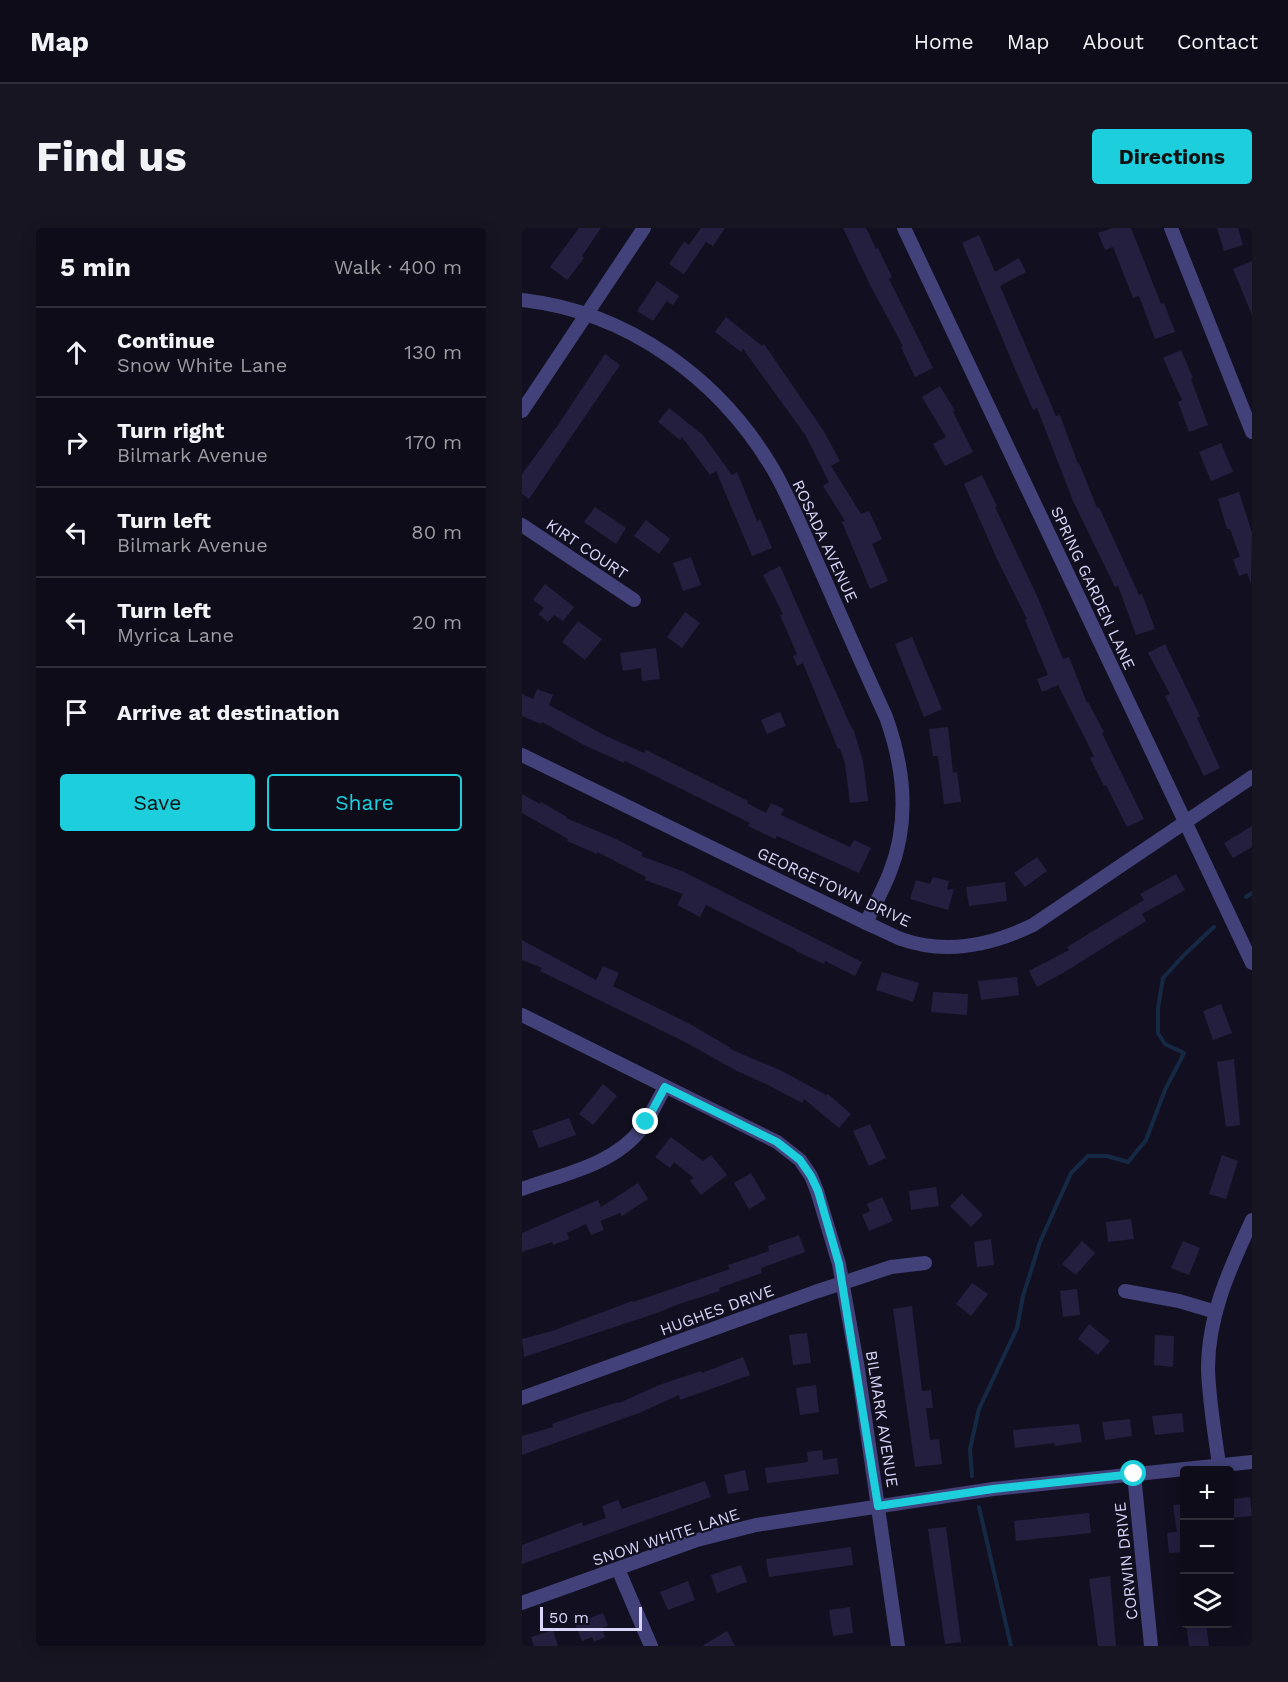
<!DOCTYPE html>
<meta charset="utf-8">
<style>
:root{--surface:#0e0c18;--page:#171521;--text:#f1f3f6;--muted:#9b9ba2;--line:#2e2c37;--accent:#1dcedd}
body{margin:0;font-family:"Work Sans",sans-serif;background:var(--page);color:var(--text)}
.controls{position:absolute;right:18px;bottom:18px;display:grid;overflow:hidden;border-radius:6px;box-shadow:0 3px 15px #0003}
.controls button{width:54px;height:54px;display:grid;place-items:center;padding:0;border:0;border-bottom:2px solid var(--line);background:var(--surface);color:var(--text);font:30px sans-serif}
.scale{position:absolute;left:18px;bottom:15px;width:102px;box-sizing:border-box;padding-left:6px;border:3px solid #d8d5f9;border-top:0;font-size:16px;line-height:21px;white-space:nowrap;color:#d8d5f9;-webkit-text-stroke:4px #121020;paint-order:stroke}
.stop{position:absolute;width:18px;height:18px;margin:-14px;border:4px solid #1dcedd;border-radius:50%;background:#fff}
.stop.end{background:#1dcedd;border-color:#fff;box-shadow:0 2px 6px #0008}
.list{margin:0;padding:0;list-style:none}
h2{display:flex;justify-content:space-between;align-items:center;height:78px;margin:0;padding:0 24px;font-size:26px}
h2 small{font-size:20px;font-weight:400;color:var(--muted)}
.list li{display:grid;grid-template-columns:39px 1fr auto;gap:18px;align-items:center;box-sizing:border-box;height:90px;padding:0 24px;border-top:2px solid var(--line)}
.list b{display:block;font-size:22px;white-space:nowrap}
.list p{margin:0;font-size:20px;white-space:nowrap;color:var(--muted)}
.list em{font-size:20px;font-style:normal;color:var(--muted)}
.actions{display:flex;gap:12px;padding:18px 24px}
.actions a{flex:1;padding:14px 0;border:2px solid var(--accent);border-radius:6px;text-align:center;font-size:21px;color:var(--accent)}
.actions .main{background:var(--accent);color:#111}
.icon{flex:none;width:33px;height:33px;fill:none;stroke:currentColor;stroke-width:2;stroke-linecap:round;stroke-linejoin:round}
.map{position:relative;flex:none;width:730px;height:1418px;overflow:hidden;border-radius:6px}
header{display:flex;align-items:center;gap:36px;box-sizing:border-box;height:84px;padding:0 30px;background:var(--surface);border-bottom:2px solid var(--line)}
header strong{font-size:28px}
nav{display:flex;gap:33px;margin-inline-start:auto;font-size:21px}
.intro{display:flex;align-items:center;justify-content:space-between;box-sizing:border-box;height:144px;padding:0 36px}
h1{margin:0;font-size:42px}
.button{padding:15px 27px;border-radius:6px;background:var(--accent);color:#111;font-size:21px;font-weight:700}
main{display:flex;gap:36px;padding:0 36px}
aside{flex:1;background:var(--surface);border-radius:6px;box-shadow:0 3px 15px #0003}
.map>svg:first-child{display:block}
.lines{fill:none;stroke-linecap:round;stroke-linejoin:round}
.stream{stroke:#162944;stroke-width:4}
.building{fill:#241e3f}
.minor{stroke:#424179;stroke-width:14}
.route{stroke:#1dcedd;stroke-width:8}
.labels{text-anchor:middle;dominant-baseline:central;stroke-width:4.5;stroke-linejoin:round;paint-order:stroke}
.street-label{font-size:16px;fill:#d8d5f9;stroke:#121020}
</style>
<header>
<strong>Map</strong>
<nav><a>Home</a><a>Map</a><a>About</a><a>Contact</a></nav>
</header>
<div class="intro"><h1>Find us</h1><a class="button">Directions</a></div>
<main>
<aside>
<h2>5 min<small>Walk · 400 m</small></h2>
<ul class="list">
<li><svg class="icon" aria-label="ahead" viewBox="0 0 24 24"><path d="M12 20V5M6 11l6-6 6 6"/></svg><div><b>Continue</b><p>Snow White Lane</p></div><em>130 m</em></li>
<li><svg class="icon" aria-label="right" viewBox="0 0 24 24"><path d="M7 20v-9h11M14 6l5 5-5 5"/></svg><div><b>Turn right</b><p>Bilmark Avenue</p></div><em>170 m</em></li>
<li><svg class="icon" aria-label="left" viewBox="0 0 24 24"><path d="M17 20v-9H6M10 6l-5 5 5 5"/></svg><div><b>Turn left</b><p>Bilmark Avenue</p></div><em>80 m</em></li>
<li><svg class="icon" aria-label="left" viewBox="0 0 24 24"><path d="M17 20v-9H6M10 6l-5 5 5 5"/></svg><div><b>Turn left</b><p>Myrica Lane</p></div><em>20 m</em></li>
<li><svg class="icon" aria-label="arrive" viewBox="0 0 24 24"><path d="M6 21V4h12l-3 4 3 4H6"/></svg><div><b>Arrive at destination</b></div></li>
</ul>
<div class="actions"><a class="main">Save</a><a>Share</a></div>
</aside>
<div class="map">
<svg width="730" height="1418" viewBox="0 0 730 1418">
<rect width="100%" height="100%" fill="#121020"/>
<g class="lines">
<g class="stream">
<path d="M 724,669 L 730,665"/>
<path d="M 450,1248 L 448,1221 L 457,1181 L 495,1100 L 501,1068 L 518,1014 L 549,945 L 566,928 L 585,928 L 606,934 L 624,912 L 643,862 L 662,825 L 643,816 L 636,805 L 636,780 L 641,750 L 663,726 L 692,699"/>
<path d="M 457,1279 L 489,1418"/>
</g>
</g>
<g class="building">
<path d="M 57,0 L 79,0 L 60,28 L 62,30 L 45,52 L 28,39 Z"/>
<path d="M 179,0 L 203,0 L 191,18 L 184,14 L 162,46 L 147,36 L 162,14 L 167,17 Z"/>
<path d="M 321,0 L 344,0 L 354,21 L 356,20 L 370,49 L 367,51 L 411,140 L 393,149 L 379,119 L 381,118 L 349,59 Z"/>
<path d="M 591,0 L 609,0 L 639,76 L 642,75 L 653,104 L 633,111 L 617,68 L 611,70 L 591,19 L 583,22 L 576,5 Z"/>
<path d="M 695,0 L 716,0 L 721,17 L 702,23 Z"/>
<path d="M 457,7 L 473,44 L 497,30 L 504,44 L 478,58 L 534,188 L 538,187 L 556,236 L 557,235 L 575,280 L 577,279 L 617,367 L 620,366 L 633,401 L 614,407 L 596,358 L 593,359 L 551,273 L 515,180 L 511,182 L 497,150 L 440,15 Z"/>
<path d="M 730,33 L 730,87 L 711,41 Z"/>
<path d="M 135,53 L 157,68 L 151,77 L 145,73 L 131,93 L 115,83 Z"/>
<path d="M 204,89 L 240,118 L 242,116 L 301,202 L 318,233 L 309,238 L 339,286 L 347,283 L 360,311 L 350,316 L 366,353 L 348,361 L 320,294 L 323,293 L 301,258 L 307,254 L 284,208 L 221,121 L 219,124 L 193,104 Z"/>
<path d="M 659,122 L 671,150 L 669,151 L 686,197 L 667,204 L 656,174 L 660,172 L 641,130 Z"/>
<path d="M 83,126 L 98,137 L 7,271 L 0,266 L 0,246 L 36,197 Z"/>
<path d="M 418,158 L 433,183 L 431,184 L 451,224 L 423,238 L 411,216 L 424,209 L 400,169 Z"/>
<path d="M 147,180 L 181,207 L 210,247 L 215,244 L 235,293 L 238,291 L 250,320 L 230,328 L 194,243 L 188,247 L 160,209 L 158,212 L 136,194 Z"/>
<path d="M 699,215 L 711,244 L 689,253 L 677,224 Z"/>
<path d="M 460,247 L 475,278 L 473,279 L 516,370 L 541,431 L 547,429 L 565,475 L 566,474 L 582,504 L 580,505 L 622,591 L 605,599 L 584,557 L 582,558 L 568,530 L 572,528 L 536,457 L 520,464 L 515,451 L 526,447 L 503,392 L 505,391 L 475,331 L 442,256 Z"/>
<path d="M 717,264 L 730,305 L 729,356 L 725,345 L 717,348 L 711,331 L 718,329 L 708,301 L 705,301 L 696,271 Z"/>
<path d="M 73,279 L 104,300 L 94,316 L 62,294 Z"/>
<path d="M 124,292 L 148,311 L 137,326 L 112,308 Z"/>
<path d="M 169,329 L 179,357 L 161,363 L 151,335 Z"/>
<path d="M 258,338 L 330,501 L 331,500 L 341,533 L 346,573 L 328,575 L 323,536 L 318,520 L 316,521 L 281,435 L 275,438 L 271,428 L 275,426 L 258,387 L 261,386 L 241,347 Z"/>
<path d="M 23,356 L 52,379 L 41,393 L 32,387 L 26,394 L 16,386 L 22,380 L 11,372 Z"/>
<path d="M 163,384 L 178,395 L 160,420 L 145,409 Z"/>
<path d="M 56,393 L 80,411 L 63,432 L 40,414 Z"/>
<path d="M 390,409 L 420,481 L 402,489 L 373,416 Z"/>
<path d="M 643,416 L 678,488 L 675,490 L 698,540 L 682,548 L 643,468 L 648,466 L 626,425 Z"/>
<path d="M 134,420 L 138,451 L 120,453 L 119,440 L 101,443 L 98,425 Z"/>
<path d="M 15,461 L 31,467 L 27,477 L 82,507 L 122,525 L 124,522 L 226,573 L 225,575 L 244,585 L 249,575 L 262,581 L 259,587 L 328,619 L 332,612 L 349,620 L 337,645 L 255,608 L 253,611 L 226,598 L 228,595 L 103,533 L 102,535 L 62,517 L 20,494 L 19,496 L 0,488 L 0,466 L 11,471 Z"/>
<path d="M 258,484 L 264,498 L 245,506 L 239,492 Z"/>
<path d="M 426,499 L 431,545 L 435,544 L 439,574 L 422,576 L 416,528 L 411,528 L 407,501 Z"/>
<path d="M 0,566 L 18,576 L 19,574 L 45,589 L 44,590 L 94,611 L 121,625 L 119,628 L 160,643 L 340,734 L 333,748 L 303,733 L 302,736 L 274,723 L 274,722 L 184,677 L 178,689 L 155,677 L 161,666 L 123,652 L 124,649 L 75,624 L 75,626 L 45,613 L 46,611 L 0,585 Z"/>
<path d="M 730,598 L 730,619 L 711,630 L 702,615 Z"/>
<path d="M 515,629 L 525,643 L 503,659 L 492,645 Z"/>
<path d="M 654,646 L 663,662 L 620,686 L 624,693 L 541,745 L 515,759 L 507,743 L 547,722 L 545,719 L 622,672 L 618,666 Z"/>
<path d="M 411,649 L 427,653 L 425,662 L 432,661 L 426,682 L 388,671 L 394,652 L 408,656 Z"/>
<path d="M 483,654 L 485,673 L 447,678 L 444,659 Z"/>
<path d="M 0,712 L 74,752 L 81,738 L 97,745 L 91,758 L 168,796 L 209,820 L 208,821 L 260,843 L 304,867 L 306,866 L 329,886 L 317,900 L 282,871 L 280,875 L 246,857 L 215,843 L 163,814 L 18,743 L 20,740 L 0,732 Z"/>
<path d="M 360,744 L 397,755 L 391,774 L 354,762 Z"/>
<path d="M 495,749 L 497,767 L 459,772 L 456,753 Z"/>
<path d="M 411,764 L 446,766 L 445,787 L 409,784 Z"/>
<path d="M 699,776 L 710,805 L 691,812 L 681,783 Z"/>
<path d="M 712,831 L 718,897 L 704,899 L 695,834 Z"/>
<path d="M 81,856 L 95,868 L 71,897 L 57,886 Z"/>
<path d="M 47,890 L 54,907 L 17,920 L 10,903 Z"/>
<path d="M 348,896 L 364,930 L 347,938 L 331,903 Z"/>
<path d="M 149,909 L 181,933 L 189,927 L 205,947 L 179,967 L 168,953 L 172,950 L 152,934 L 148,940 L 133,929 Z"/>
<path d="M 700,927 L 716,933 L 704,971 L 687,966 Z"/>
<path d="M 229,945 L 244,971 L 227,981 L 212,955 Z"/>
<path d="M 116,955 L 126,971 L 100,988 L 98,985 L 78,993 L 82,1002 L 69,1007 L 64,996 L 45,1005 L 47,1011 L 31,1017 L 30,1014 L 0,1024 L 0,1005 L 76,972 L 79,979 Z"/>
<path d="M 414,959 L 417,978 L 389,982 L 387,963 Z"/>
<path d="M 440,966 L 461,987 L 449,999 L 428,978 Z"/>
<path d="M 360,969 L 371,993 L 347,1003 L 340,987 L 348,983 L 345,976 Z"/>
<path d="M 609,991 L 612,1011 L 586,1014 L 584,994 Z"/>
<path d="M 277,1007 L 283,1024 L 239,1040 L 240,1045 L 197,1060 L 198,1063 L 157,1076 L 132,1086 L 2,1129 L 0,1111 L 30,1103 L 110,1073 L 111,1074 L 208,1041 L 206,1037 L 247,1023 L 246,1018 Z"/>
<path d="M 469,1011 L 472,1037 L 455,1039 L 452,1014 Z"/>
<path d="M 560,1013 L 573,1025 L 554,1047 L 540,1036 Z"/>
<path d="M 661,1013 L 678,1020 L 667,1047 L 649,1040 Z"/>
<path d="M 450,1055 L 466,1066 L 449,1088 L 434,1076 Z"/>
<path d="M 555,1061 L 558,1087 L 541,1089 L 538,1063 Z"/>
<path d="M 390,1078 L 400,1163 L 409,1162 L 411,1180 L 404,1180 L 408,1212 L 417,1211 L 420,1236 L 393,1239 L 371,1081 Z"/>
<path d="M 567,1096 L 588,1113 L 576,1127 L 556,1111 Z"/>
<path d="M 285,1105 L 289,1135 L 271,1137 L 267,1107 Z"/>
<path d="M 633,1107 L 652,1108 L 651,1139 L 632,1137 Z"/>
<path d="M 221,1129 L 228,1147 L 158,1172 L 157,1167 L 117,1185 L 0,1227 L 0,1208 L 31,1199 L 30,1196 L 58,1186 L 97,1174 L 97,1175 L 137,1157 L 179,1143 L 180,1145 Z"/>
<path d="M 294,1157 L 297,1184 L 278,1187 L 274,1160 Z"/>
<path d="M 660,1185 L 662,1204 L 633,1207 L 630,1188 Z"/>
<path d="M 608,1191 L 610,1208 L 583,1212 L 580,1194 Z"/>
<path d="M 557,1196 L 560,1214 L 533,1218 L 532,1215 L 493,1220 L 491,1202 Z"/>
<path d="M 300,1222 L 301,1232 L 315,1230 L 317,1246 L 245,1255 L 243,1240 L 286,1234 L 285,1224 Z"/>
<path d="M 223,1242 L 227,1262 L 206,1266 L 202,1247 Z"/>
<path d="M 183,1253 L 189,1269 L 0,1336 L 0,1317 L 60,1294 L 61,1298 L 84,1290 L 80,1278 L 96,1272 L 100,1281 Z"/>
<path d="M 728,1269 L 730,1288 L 708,1290 L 708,1271 Z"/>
<path d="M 663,1276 L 663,1324 L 647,1325 L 645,1305 L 655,1304 L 651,1277 Z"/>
<path d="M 567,1285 L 569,1305 L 494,1313 L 492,1293 Z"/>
<path d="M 424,1299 L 439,1414 L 423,1416 L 406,1301 Z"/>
<path d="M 329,1319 L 331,1337 L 247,1349 L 244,1331 Z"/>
<path d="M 219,1337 L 225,1354 L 195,1365 L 189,1347 Z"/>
<path d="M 588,1348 L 594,1418 L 576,1418 L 567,1351 Z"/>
<path d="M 166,1353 L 173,1372 L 146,1382 L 138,1364 Z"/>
<path d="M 328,1379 L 331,1405 L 311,1408 L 307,1382 Z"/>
<path d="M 81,1385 L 86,1398 L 80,1400 L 83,1409 L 72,1414 L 70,1409 L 60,1413 L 53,1396 Z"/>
<path d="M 664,1395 L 684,1395 L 687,1418 L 667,1418 Z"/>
<path d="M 31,1402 L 36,1418 L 12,1418 L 9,1409 Z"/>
<path d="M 205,1403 L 213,1418 L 180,1418 Z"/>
</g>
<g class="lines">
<g class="minor">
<path d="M 382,0 L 730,735"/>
<path d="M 649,0 L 730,204"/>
<path d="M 0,72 C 106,84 197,150 251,241 C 271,276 286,315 303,352 C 323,398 343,443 364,489 C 382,539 388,593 368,644 C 361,662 352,678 344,695"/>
<path d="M 0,183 L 122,0"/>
<path d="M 0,297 L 112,372"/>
<path d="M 0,527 L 344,695 C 356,700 367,706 379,711 C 424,727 470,717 511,697 L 730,549"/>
<path d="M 0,787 L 255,914 L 278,932 L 289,948 L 295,963 L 317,1036 L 336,1141 L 376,1418"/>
<path d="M 0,961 C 41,946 92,937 120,900 C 129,887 136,872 143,859"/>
<path d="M 603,1063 L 657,1073 L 694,1084"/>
<path d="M 0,1170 L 293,1064 L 369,1039 L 403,1035"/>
<path d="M 697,1237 C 693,1206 687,1173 686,1141 C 686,1087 708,1040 730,992"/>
<path d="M 612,1246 L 629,1418"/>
<path d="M 96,1341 L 129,1418"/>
<path d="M 0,1375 L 175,1312 L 234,1297 L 471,1261 L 730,1234"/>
</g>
</g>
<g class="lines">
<path class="route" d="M 124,894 L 143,859 L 255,914 L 278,932 L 289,948 L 296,963 L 317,1036 L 356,1278 L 471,1261 L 612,1246"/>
</g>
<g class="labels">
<g class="street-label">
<text transform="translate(303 313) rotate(65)">ROSADA AVENUE</text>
<text transform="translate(65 321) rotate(34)">KIRT COURT</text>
<text transform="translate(571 360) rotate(65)">SPRING GARDEN LANE</text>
<text transform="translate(312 659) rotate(25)">GEORGETOWN DRIVE</text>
<text transform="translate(195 1082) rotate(-20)">HUGHES DRIVE</text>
<text transform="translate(360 1191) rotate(81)">BILMARK AVENUE</text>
<text transform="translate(144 1309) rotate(-18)">SNOW WHITE LANE</text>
<text transform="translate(604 1333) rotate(-96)">CORWIN DRIVE</text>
</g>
</g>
</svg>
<div class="controls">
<button>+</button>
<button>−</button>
<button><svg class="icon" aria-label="layers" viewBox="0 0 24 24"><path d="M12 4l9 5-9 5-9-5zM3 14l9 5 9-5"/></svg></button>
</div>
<div class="scale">50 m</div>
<div class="stop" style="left:612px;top:1246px"></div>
<div class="stop end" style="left:124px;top:894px"></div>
</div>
</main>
